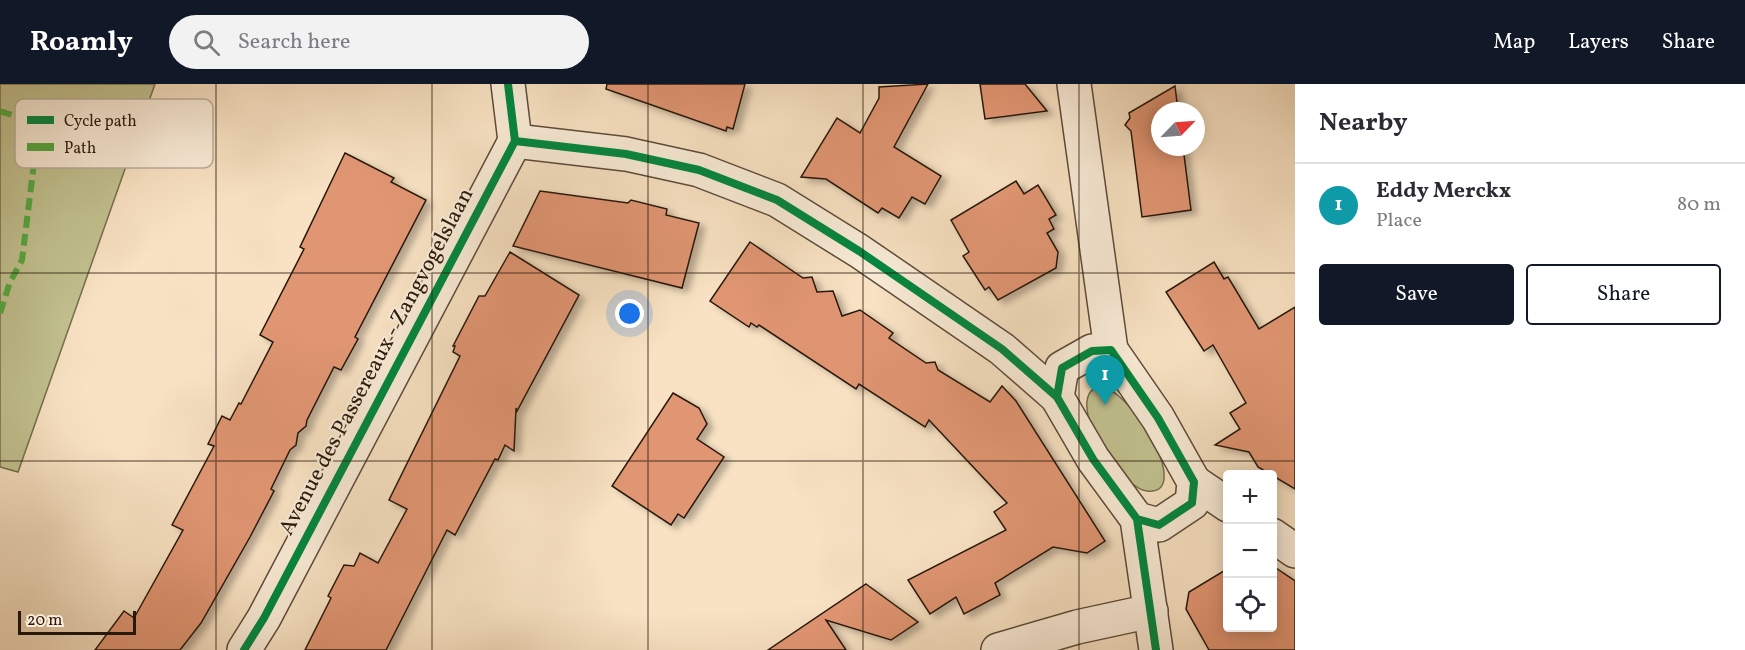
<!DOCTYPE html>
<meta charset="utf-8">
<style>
:root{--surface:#fff;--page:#f2f2f3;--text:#2b2b33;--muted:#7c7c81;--line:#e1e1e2;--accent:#111827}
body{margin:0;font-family:Vollkorn,serif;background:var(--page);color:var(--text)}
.controls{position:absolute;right:18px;bottom:18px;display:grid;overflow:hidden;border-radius:6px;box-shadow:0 3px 15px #0003}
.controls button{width:54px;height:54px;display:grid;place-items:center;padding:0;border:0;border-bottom:2px solid var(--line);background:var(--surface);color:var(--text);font:30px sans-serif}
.compass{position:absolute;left:1151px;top:18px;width:54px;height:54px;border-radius:50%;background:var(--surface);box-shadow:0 3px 15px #0003;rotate:65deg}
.scale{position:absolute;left:18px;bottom:15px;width:118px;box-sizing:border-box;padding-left:6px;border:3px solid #28190c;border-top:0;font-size:16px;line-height:21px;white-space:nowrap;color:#28190c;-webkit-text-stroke:4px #faecd8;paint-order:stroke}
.you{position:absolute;left:630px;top:230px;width:21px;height:21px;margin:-15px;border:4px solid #fff;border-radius:50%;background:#1a73e8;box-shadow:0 0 0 9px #1a73e833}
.badge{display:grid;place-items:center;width:39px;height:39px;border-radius:50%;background:var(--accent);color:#fff;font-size:20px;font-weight:700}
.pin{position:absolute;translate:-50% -50px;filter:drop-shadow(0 2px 3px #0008)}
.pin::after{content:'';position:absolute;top:32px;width:21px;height:18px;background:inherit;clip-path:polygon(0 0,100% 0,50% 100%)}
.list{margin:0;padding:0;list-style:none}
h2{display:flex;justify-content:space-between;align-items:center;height:78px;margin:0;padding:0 24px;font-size:26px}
h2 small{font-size:20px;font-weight:400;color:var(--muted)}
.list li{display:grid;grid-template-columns:39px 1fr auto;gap:18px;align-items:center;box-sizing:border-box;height:84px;padding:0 24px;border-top:2px solid var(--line)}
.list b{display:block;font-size:22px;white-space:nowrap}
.list p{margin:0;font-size:20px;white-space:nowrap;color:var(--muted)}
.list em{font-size:20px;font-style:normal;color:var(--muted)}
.actions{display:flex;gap:12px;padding:18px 24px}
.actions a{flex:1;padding:14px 0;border:2px solid var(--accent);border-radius:6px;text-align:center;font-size:21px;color:var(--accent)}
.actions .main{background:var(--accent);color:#fff}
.icon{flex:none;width:33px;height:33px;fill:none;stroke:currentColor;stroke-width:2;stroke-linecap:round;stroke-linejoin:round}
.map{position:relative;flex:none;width:1295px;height:566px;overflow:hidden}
header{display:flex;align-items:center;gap:36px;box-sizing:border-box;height:84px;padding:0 30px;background:var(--accent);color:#fff}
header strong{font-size:28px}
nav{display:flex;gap:33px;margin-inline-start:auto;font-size:21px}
.search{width:420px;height:54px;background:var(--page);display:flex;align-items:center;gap:15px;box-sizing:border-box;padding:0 21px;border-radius:33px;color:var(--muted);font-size:22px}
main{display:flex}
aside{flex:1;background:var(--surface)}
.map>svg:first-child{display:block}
.green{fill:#c2c290;stroke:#756e4e;stroke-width:1.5}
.building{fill:#e19673;stroke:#28190c;stroke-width:1.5;filter:url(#shadow)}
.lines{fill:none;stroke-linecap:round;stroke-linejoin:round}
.street-casing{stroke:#5c4b3a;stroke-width:36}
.street{stroke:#faecd8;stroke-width:33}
.quiet{stroke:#53a941;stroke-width:6;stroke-dasharray:12 6;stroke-linecap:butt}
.cycleway-casing{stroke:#faecd8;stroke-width:11}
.cycleway{stroke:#00873e;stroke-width:8}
.grid{fill:none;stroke:#28190c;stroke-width:1.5;stroke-opacity:0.55}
.labels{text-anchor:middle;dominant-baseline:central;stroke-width:4.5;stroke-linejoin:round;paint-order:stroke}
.street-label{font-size:22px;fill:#28190c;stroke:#faecd8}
.key{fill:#faecd8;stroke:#bbad9b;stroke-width:1.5}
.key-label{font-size:16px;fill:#28190c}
</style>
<header>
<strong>Roamly</strong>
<div class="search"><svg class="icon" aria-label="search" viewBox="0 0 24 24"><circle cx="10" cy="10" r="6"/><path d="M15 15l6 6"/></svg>Search here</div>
<nav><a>Map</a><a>Layers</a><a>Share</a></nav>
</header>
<main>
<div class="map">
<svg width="1295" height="566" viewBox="0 0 1295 566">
<defs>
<filter id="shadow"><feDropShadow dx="6" dy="4" stdDeviation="3" flood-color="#0004"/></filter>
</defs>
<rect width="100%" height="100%" fill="#f8e2c3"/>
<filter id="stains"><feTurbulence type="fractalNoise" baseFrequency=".00333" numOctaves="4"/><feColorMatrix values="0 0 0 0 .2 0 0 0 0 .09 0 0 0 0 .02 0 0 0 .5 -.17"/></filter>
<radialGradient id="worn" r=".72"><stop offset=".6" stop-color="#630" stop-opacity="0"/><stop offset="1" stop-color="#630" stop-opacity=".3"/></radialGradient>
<g class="green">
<path d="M 0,0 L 155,0 L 18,388 L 0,383 Z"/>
<path d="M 1100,302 C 1136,309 1193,412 1147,407 C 1121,405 1060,313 1100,302 Z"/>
</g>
<g class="building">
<path d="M 607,0 L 745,0 L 733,45 L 727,43 L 726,47 L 606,5 Z"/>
<path d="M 928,0 L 894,63 L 941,92 L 925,120 L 912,113 L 899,134 L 882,124 L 878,129 L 826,95 L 801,93 L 837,34 L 860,49 L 879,14 L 879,3 Z"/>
<path d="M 980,0 L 1025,0 L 1047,27 L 985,35 Z"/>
<path d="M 1175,2 L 1178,27 L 1160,27 L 1160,63 L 1183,63 L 1191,126 L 1142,133 L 1131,47 L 1125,41 L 1130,34 L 1129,29 Z"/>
<path d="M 345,69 L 394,94 L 391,98 L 426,116 L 355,253 L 358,255 L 341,286 L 334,283 L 307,336 L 306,342 L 298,349 L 296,361 L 290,366 L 271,405 L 274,407 L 250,453 L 201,539 L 180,566 L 95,566 L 124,527 L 134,534 L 183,446 L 172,441 L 214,362 L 208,360 L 222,332 L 230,336 L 239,319 L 241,320 L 273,258 L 260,251 L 304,165 L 300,163 Z"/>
<path d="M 1016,97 L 1024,110 L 1038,101 L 1056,131 L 1049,135 L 1054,145 L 1047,149 L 1058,168 L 1056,184 L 998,216 L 989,203 L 985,206 L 963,172 L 969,168 L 951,136 Z"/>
<path d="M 540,107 L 628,119 L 631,116 L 667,125 L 666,131 L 699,139 L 682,204 L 513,162 Z"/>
<path d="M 750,158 L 803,194 L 812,193 L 817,208 L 833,207 L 842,232 L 860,226 L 893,249 L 889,254 L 926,279 L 935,278 L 938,286 L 990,318 L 1002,302 L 1016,317 L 1105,457 L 1087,469 L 1053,463 L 995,499 L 1000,511 L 964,530 L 956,513 L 930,530 L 908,496 L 1006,446 L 994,428 L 1007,419 L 929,336 L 925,343 L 859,300 L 856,305 L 759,241 L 757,243 L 751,239 L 749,243 L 710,217 Z"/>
<path d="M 510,168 L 579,211 L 517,327 L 516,324 L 514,367 L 505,361 L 498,376 L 495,375 L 455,451 L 447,446 L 386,566 L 305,566 L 331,514 L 328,512 L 344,481 L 354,482 L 360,469 L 378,479 L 407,425 L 389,416 L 460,272 L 453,268 L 455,262 L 453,262 L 479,212 L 485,212 Z"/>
<path d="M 1214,178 L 1224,195 L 1228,193 L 1259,245 L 1295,223 L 1295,405 L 1258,383 L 1249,368 L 1215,361 L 1240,345 L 1230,329 L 1246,319 L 1213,261 L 1204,267 L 1166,208 Z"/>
<path d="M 673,309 L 699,324 L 707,340 L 697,355 L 724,373 L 684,434 L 678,430 L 671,441 L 612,402 Z"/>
<path d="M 1276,484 L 1295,497 L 1295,566 L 1209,566 L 1186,525 L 1189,508 L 1227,485 L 1227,543 L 1272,543 L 1272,486 Z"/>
<path d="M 866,500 L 918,538 L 891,556 L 826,536 L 846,566 L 768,566 Z"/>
</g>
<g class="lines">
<defs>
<g id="street">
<path d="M 1074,0 L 1111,266"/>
<path d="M 515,57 L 626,70 L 699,86 L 777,116 L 859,167 L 1002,265 L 1057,313"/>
<path d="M 1194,398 L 1228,421"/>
<path d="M 1137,435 L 1159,441 L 1192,419 L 1194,398 L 1158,334 L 1111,266 L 1092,267 L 1062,284 L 1057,313 L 1093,375 L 1137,435 L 1156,566"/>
<path d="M 1272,451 L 1295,467"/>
<path d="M 244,566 L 264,534 L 515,57 L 508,0"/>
<path d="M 998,566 L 1077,543 L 1151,527"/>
</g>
</defs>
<use href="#street" class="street-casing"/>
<use href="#street" class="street"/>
<g class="quiet">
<path d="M 0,27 L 103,61"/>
<path d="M 0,229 L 10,198 L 22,176 L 34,79 L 59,47"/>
</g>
<defs>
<g id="cycleway">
<path d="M 515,57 L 626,70 L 699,86 L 777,116 L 859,167 L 1002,265 L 1057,313"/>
<path d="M 1137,435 L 1159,441 L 1192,419 L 1194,398 L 1158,334 L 1111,266 L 1092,267 L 1062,284 L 1057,313 L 1093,375 L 1137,435 L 1156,566"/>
<path d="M 244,566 L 264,534 L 515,57 L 508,0"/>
</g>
</defs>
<use href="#cycleway" class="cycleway-casing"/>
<use href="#cycleway" class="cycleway"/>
</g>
<path class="grid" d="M 216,0 L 216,566M 432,0 L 432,566M 648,0 L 648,566M 863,0 L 863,566M 1079,0 L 1079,566M 0,189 L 1295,189M 0,377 L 1295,377"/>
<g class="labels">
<g class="street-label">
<text transform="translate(377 278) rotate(-62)">Avenue des Passereaux - Zangvogelslaan</text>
</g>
</g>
<rect x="15" y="15" width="198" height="69" rx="9" class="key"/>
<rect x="27" y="32" width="27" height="8" fill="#00873e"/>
<rect x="27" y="59" width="27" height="8" fill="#53a941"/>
<g class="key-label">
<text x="64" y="42">Cycle path</text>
<text x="64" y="69">Path</text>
</g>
<rect width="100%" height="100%" filter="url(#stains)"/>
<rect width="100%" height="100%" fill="url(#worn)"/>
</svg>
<div class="controls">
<button>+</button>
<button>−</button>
<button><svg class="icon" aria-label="locate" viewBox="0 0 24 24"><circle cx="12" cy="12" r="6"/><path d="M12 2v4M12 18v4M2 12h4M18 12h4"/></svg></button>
</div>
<svg class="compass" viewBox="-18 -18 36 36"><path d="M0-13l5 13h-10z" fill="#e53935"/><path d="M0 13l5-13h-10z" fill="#7c7c81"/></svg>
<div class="scale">20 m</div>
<div class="you"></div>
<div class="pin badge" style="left:1105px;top:321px;background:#0f9aa8">1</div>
</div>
<aside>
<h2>Nearby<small></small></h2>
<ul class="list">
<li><span class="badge" style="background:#0f9aa8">1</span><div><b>Eddy Merckx</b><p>Place</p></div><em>80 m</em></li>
</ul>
<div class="actions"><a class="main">Save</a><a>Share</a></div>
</aside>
</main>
